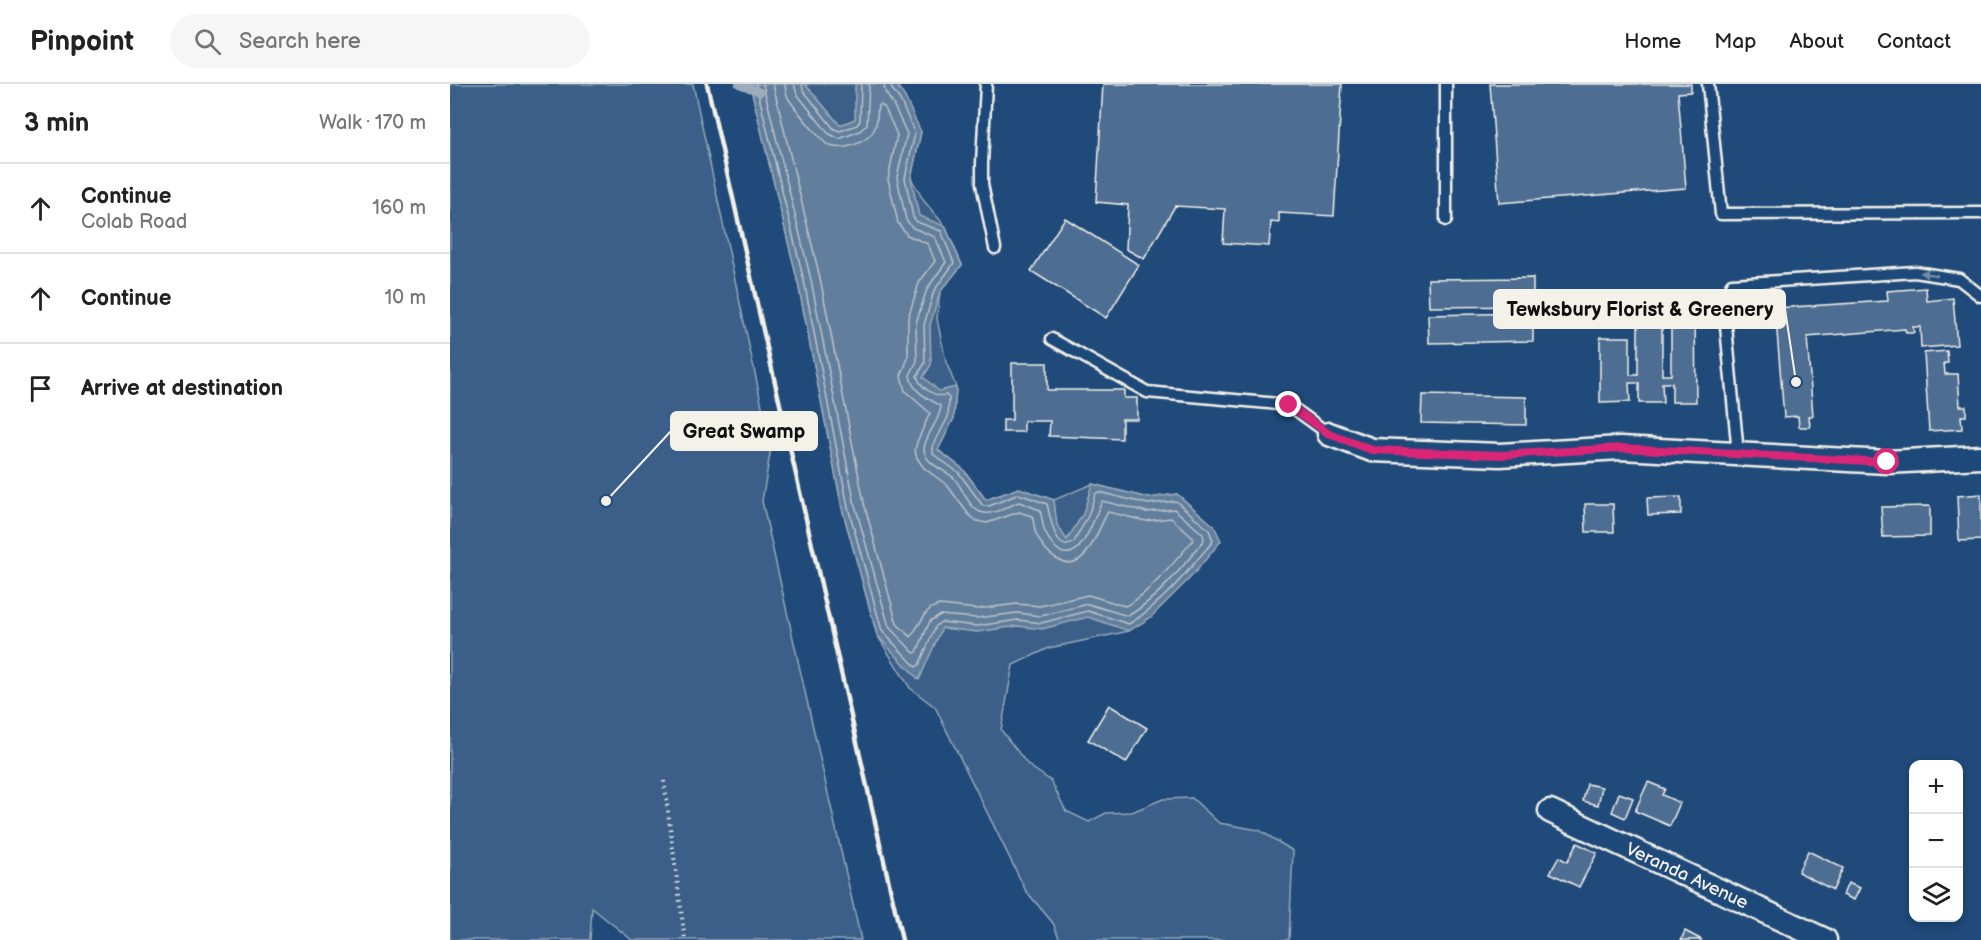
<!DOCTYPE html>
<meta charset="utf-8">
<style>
:root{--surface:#fff;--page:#f6f6f6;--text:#222;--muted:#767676;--line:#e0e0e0}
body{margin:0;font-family:"Balsamiq Sans",sans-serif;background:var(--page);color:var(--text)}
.controls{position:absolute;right:18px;bottom:18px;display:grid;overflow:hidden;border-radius:12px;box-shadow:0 3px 9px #0003}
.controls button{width:54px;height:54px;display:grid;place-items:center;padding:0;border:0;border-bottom:2px solid var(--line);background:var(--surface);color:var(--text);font:30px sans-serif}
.stop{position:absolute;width:18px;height:18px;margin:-14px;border:4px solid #db2777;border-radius:50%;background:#fff}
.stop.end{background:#db2777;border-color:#fff;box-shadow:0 2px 6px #0008}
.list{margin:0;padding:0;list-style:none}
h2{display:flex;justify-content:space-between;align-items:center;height:78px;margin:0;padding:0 24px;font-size:26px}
h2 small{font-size:20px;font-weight:400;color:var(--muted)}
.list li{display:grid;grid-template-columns:39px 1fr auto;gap:18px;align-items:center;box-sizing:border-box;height:90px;padding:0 24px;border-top:2px solid var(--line)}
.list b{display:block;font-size:22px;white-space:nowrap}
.list p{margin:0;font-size:20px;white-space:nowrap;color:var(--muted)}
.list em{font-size:20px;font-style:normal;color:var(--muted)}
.icon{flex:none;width:33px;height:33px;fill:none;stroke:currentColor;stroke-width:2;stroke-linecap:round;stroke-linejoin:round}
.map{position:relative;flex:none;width:1531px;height:856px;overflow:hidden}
header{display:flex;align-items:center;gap:36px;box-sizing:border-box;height:84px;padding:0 30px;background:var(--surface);border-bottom:2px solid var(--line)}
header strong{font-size:28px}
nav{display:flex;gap:33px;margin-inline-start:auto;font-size:21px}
.search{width:420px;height:54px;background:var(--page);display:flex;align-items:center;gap:15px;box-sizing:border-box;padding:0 21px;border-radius:33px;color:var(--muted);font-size:22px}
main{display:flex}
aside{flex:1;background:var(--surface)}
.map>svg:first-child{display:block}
.green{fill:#3a5f88;stroke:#97a8b8;stroke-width:1.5}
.water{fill:#627e9d;stroke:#9cacbb;stroke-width:1.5}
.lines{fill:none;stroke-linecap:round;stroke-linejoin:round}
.shore{stroke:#bac3ca;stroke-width:1.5}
.stream{stroke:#9cacbb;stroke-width:8}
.building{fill:#4d6e92;stroke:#f4f1e8;stroke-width:1.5}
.lane-casing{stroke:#f4f1e8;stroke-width:15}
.street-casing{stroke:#f4f1e8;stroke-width:27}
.path{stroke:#f4f1e8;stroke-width:4;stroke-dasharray:1.5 4.5;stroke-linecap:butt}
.lane{stroke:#1f4a7a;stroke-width:10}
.street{stroke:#1f4a7a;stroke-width:22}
.rail{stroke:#f4f1e8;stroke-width:4.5}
.oneway{fill:#748da6}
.route{stroke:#db2777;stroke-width:8}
.labels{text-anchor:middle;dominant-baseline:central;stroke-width:6;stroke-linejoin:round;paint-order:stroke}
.street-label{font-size:18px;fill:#f4f1e8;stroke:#1f4a7a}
.leader{fill:none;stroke:#f4f1e8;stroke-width:2}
.callout-dot{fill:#f4f1e8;stroke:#1f4a7a;stroke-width:2}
.callout{fill:#f4f1e8;stroke:#f4f1e8;stroke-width:2}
.callout-label{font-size:20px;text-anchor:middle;font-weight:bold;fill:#111}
</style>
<header>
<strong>Pinpoint</strong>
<div class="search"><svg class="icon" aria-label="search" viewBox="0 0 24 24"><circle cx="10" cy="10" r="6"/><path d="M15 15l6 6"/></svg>Search here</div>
<nav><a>Home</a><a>Map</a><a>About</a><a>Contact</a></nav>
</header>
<main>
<aside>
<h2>3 min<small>Walk · 170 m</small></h2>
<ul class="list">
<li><svg class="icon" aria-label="ahead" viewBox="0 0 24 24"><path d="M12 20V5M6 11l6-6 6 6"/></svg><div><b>Continue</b><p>Colab Road</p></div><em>160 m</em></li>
<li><svg class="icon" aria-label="ahead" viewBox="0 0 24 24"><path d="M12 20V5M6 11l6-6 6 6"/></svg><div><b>Continue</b></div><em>10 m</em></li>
<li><svg class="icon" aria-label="arrive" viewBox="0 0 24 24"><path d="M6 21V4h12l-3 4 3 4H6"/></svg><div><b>Arrive at destination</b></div></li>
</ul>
</aside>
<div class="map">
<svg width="1531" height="856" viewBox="0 0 1531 856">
<rect width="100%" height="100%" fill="#1f4a7a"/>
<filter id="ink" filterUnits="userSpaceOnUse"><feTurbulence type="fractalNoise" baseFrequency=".0167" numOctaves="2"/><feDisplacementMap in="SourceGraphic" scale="12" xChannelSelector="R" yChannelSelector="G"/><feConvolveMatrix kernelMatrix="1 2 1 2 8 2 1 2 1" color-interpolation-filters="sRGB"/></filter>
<g filter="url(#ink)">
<g class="green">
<path d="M 0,0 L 243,0 L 321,364 L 312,417 L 411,856 L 182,856 L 142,824 L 140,856 L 0,856 Z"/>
<path d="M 300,0 L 446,0 L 471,48 L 461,94 L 474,117 L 495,142 L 512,181 L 490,208 L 487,235 L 496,278 L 506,303 L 504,334 L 488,366 L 513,385 L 536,416 L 569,404 L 604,416 L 642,400 L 699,414 L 727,410 L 764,442 L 679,547 L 599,564 L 563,581 L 551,646 L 578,681 L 601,697 L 616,727 L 639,738 L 656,729 L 682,728 L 713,715 L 742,714 L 769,739 L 809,746 L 843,767 L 839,856 L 610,856 L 603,839 L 576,807 L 485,623 L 460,604 L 427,551 L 392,424 L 348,199 Z"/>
</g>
<path class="water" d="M 300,0 L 355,0 L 390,41 L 405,35 L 405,0 L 446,0 L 455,13 L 471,48 L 461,94 L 469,132 L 495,142 L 512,181 L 490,208 L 480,241 L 481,281 L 473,293 L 489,307 L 506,303 L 504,334 L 488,366 L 513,385 L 536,416 L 569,404 L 604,416 L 607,441 L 617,456 L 633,430 L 642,400 L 699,414 L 727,410 L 764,442 L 771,457 L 742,492 L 700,534 L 679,547 L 638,533 L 592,545 L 568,542 L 527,548 L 492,544 L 469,596 L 427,551 L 392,424 L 348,199 Z"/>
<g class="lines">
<g class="shore">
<path d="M 306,0 L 354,197 L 398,423 L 432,547 L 466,583 L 469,581 L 486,542 L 491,538 L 527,542 L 568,536 L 591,539 L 638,527 L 679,540 C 712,520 738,487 763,457 L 759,446 L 726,417 L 698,420 L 648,408 L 645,410 L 638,432 L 624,458 C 605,473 600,430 597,420 L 569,410 L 539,422 L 533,422 L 509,389 L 483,370 L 483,362 L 498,333 L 499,314 L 496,311 C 485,314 470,303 467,292 L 475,279 L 474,241 L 484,207 L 504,179 L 491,147 L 467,138 L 463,133 L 455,94 L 465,49 L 450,16 L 442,5 L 441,0"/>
<path d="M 313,0 L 361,196 L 405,421 L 439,543 L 464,569 L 467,568 L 480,537 L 490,531 L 527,534 L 567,529 L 591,532 L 638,520 L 678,532 C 708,514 733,483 754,456 L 753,450 L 724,425 L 697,428 L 652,417 C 645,430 633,478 611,468 C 604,464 596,452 594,445 C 592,438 592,432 590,426 L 569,418 C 559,422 544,431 534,429 C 519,427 513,404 504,394 C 495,386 475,380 474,366 C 474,351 490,338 491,322 C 479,315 461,307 460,291 L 467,277 L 466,239 L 477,205 L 496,178 L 485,153 L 463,144 L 456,136 L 447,93 L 457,50 L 443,20 L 435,8 L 434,0"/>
<path d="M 323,0 L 370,194 L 414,419 L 447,540 L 461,553 L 476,529 L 481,524 L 490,521 L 527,525 L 567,520 L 590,522 L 638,511 L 675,522 C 696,513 728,474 743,456 L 742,453 L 721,434 L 696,437 L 658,428 C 650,441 646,457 636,469 C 618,492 595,469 586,450 C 584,445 584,438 582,432 L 569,428 L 537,439 L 527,437 L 519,431 L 497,401 L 474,384 L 467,374 L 465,367 L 467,358 L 480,329 L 455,307 L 451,292 L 458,274 L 458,234 L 469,199 L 485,177 L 478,160 L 457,151 L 448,139 L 438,95 L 447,51 L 435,24 L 430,20 L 428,22 C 427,30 428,38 424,46 C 417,59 392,68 378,61 C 370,56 344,23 338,14 C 336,9 335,5 335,0"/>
<path d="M 344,0 L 347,10 L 378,49 L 389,55 L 410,47 L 417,40 L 419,0"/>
<path d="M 352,0 L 353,6 L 384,45 L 390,47 L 407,41 L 410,37 L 411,0"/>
</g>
<path class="stream" d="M 289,0 L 310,8"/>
</g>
<g class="building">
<path d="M 653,0 L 892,0 L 884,132 L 829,129 L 829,139 L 821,138 L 819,162 L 773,159 L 775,125 L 725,122 L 694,175 L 676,165 L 678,121 L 646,118 Z"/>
<path d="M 1040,0 L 1241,0 L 1241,8 L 1228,9 L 1236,104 L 1049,119 Z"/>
<path d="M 615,134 L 689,181 L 656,234 L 581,187 Z"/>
<path d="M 1083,194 L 1083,222 L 979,223 L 978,195 Z"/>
<path d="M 1476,204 L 1477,217 L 1503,214 L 1507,261 L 1471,264 L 1470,243 L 1463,243 L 1464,249 L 1456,249 L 1455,245 L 1357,253 L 1363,332 L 1359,332 L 1360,343 L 1349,343 L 1348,332 L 1334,333 L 1325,224 L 1438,217 L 1437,207 Z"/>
<path d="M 1083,229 L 1083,257 L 979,259 L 978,231 Z"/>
<path d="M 1245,229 L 1246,318 L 1222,318 L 1222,299 L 1212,299 L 1213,319 L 1189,319 L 1189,299 L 1179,299 L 1180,318 L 1150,319 L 1150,253 L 1180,253 L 1180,291 L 1188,291 L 1188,231 L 1212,231 L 1212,291 L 1221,291 L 1221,230 Z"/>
<path d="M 1497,267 L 1498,279 L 1494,279 L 1495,290 L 1508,290 L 1510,322 L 1516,322 L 1516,332 L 1511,332 L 1512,345 L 1479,347 L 1474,269 Z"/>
<path d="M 562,279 L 597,279 L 597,306 L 674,306 L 674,314 L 687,314 L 687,335 L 672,335 L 672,355 L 599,352 L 600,337 L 574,337 L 574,348 L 553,348 L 553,336 L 562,336 Z"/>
<path d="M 972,311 L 1076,313 L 1076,341 L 971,339 Z"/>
<path d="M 1531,410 L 1531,456 L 1509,457 L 1507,412 Z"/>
<path d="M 1231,413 L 1231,430 L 1198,431 L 1197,414 Z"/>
<path d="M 1135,420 L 1163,420 L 1164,448 L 1136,448 Z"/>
<path d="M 1480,422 L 1480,452 L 1433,453 L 1431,423 Z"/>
<path d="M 659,621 L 697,644 L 676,679 L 638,656 Z"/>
<path d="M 1198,698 L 1215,705 L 1212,711 L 1230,719 L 1220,742 L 1185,727 Z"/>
<path d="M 1137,700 L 1152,703 L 1148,721 L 1133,717 Z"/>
<path d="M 1169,709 L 1183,714 L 1175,734 L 1162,728 Z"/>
<path d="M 1127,759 L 1147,769 L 1129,803 L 1100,789 L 1109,773 L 1117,778 Z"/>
<path d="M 1358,767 L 1393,784 L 1383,806 L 1348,788 Z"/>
<path d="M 1398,799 L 1410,804 L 1404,816 L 1393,811 Z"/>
<path d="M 1235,847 L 1252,856 L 1231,856 Z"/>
</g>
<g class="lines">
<defs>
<g id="lane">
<path d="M 536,0 L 532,79 L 532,100 L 545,164"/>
<path d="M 996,0 L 996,136"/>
<path d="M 1258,0 L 1271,130 L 1531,129"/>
<path d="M 602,255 L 697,308 L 839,321 L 879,350"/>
<path d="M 1288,370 L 1274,221 L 1282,200 L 1465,188 L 1509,195 L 1531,212"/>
</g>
<g id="street">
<path d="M 879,350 L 922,366 L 1050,371 L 1171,364 L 1437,378 L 1531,373"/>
<path d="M 1100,727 L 1375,856"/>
</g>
</defs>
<use href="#lane" class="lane-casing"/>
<use href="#street" class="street-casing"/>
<path class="path" d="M 214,697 L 235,856"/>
<use href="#lane" class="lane"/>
<use href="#street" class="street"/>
<path class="rail" d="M 257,0 L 452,856"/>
</g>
<defs><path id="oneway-solid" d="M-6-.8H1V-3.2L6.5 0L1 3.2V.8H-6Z" transform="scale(1.5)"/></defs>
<use class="oneway" href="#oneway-solid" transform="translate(1479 190) rotate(-171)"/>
</g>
<g class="lines" filter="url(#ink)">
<path class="route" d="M 839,321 L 879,350 L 922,366 L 1050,371 L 1171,364 L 1437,378"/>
</g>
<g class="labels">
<g class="street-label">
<text transform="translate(1237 792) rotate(25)">Veranda Avenue</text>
</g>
</g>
<path class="leader" d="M1346 298L1335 225M156 417L221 347"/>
<g class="callout-dot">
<circle cx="1346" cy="298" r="6"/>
<circle cx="156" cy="417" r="6"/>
</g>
<g class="callout">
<rect x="1044" y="206" width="291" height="38" rx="6"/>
<rect x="221" y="328" width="146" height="38" rx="6"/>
</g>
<g class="callout-label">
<text x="1190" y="232">Tewksbury Florist &amp; Greenery</text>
<text x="294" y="354">Great Swamp</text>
</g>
</svg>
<div class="controls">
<button>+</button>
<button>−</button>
<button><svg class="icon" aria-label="layers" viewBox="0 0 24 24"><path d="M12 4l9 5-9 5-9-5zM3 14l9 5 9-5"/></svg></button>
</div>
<div class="stop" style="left:1437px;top:378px"></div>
<div class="stop end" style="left:839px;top:321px"></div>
</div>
</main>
